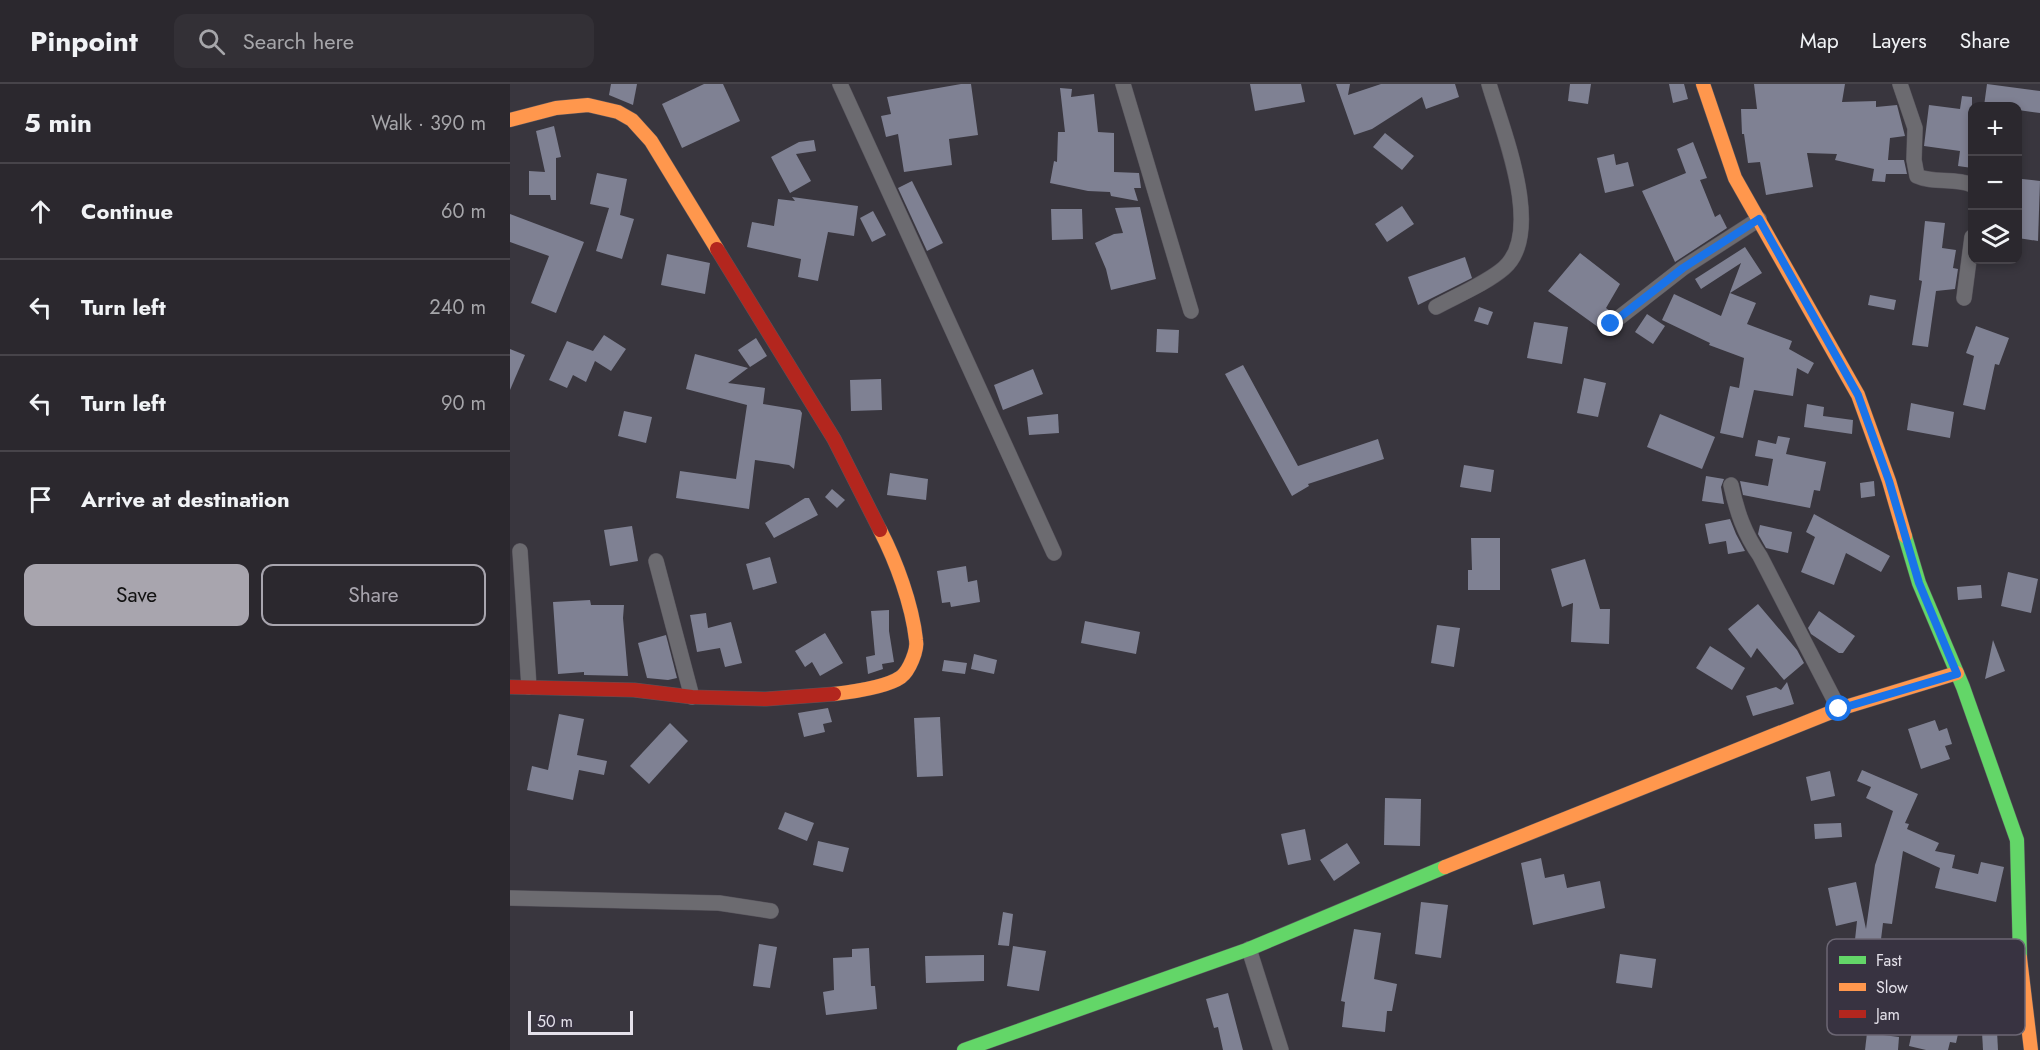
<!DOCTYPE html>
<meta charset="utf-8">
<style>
:root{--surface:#2b282e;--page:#333036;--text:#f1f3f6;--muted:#a6a6aa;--line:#47444a;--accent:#a8a5ae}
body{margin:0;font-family:Jost,sans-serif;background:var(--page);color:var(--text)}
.controls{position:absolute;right:18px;top:18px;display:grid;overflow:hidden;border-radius:12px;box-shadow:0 3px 9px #0003}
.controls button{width:54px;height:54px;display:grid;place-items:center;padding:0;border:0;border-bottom:2px solid var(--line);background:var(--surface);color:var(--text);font:30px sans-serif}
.scale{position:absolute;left:18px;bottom:15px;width:105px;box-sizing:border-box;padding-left:6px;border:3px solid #e4e1ea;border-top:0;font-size:16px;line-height:21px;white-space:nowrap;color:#e4e1ea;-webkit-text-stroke:4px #383341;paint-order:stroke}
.stop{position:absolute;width:18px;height:18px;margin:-14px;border:4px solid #1a73e8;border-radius:50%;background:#fff}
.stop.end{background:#1a73e8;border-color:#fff;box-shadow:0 2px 6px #0008}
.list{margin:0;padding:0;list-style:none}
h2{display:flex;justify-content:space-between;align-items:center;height:78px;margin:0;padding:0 24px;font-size:26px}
h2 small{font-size:20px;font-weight:400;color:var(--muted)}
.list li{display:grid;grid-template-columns:39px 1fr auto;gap:18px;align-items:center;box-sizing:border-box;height:96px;padding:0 24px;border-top:2px solid var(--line)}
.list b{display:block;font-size:22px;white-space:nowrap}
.list em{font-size:20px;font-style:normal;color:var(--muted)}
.actions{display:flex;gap:12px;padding:18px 24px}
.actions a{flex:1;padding:14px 0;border:2px solid var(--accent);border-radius:12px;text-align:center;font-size:21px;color:var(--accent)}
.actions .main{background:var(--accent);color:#111}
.icon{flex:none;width:33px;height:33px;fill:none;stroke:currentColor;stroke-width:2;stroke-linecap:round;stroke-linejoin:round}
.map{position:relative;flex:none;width:1530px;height:966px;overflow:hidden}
header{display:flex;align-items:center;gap:36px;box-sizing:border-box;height:84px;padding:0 30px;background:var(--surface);border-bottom:2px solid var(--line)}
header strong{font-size:28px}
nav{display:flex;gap:33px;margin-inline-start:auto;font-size:21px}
.search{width:420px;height:54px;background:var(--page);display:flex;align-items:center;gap:15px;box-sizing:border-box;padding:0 21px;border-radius:12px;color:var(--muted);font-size:22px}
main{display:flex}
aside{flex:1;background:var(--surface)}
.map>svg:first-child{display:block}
.building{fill:#7f8193}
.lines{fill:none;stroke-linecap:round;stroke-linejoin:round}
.street-casing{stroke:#58555d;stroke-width:16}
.fast-casing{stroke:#58555d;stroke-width:15}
.slow-casing{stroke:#58555d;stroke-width:15}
.jam-casing{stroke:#58555d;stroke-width:15}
.street{stroke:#6c6b70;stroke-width:15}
.fast{stroke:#63d668;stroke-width:14}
.slow{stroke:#ff974d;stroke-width:14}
.jam{stroke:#b3261e;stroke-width:14}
.route{stroke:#1a73e8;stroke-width:8}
.key{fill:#383341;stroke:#6c6774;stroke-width:1.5}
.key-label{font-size:16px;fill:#e4e1ea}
</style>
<header>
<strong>Pinpoint</strong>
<div class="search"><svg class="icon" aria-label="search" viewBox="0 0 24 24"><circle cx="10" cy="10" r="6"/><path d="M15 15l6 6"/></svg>Search here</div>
<nav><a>Map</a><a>Layers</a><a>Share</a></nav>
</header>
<main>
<aside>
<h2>5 min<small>Walk · 390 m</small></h2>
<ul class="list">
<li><svg class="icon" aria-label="ahead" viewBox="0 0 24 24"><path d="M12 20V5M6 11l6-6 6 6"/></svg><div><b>Continue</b></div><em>60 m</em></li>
<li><svg class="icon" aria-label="left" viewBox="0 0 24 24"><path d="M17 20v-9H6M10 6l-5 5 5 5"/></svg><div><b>Turn left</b></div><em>240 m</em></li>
<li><svg class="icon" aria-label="left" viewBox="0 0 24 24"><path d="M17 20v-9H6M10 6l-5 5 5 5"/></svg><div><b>Turn left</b></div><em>90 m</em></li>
<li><svg class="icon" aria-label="arrive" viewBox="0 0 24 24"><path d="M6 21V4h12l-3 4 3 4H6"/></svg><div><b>Arrive at destination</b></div></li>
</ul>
<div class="actions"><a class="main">Save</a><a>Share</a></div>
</aside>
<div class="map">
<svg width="1530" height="966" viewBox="0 0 1530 966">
<rect width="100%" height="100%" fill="#39363e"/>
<g class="building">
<path d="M 101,0 L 127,0 L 123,21 L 99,11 Z"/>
<path d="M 194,0 L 213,0 L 230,37 L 172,64 L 152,20 Z"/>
<path d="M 451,0 L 461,0 L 468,51 L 439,55 L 442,81 L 394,88 L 388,50 L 376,53 L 371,32 L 381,30 L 377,13 Z"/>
<path d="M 740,0 L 791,0 L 795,18 L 745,27 Z"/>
<path d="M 826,0 L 840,0 L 838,11 L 871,0 L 945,0 L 949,13 L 916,25 L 912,13 L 862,45 L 844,51 Z"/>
<path d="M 1060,0 L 1081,0 L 1078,20 L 1058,17 Z"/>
<path d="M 1159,0 L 1174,0 L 1178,15 L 1163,19 Z"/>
<path d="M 1244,0 L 1335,0 L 1332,18 L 1366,17 L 1366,23 L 1387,21 L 1395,52 L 1380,54 L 1378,76 L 1394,76 L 1397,90 L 1376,90 L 1375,98 L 1362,97 L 1364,85 L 1325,76 L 1327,70 L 1297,69 L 1303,103 L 1256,111 L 1250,78 L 1238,79 L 1234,50 L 1232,50 L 1231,25 L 1247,25 Z"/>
<path d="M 1477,0 L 1530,7 L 1530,29 L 1508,26 L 1508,22 L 1474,22 Z"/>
<path d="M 550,4 L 562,5 L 561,13 L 584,10 L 588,48 L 604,49 L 604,88 L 629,89 L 631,104 L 624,104 L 628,117 L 601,112 L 600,108 L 578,107 L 540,99 L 544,77 L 547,78 L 548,48 L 555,48 Z"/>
<path d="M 1452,12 L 1462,13 L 1462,84 L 1448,82 L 1450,67 L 1414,62 L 1419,21 L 1450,25 Z"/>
<path d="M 44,42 L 51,73 L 46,74 L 46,116 L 41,116 L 40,111 L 19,111 L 19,87 L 35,88 L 26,47 Z"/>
<path d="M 875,49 L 904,72 L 892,86 L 863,63 Z"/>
<path d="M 304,56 L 306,67 L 286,70 L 301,97 L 280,109 L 261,73 L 289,58 Z"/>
<path d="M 1183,58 L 1197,94 L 1190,96 L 1205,133 L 1210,130 L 1217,144 L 1165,178 L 1132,107 L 1176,89 L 1167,65 Z"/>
<path d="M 1104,70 L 1106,81 L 1118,78 L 1124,102 L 1095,109 L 1087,74 Z"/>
<path d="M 87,89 L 117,95 L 110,131 L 124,135 L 112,175 L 86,167 L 99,124 L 80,120 Z"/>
<path d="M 1512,95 L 1530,97 L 1528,157 L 1508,154 Z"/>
<path d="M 402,97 L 433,159 L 417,167 L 388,104 Z"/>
<path d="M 282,113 L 348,122 L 344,152 L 318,148 L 308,197 L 288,193 L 291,175 L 237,163 L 242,138 L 264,142 L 268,115 L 285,117 Z"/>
<path d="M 892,122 L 904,140 L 877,158 L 865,140 Z"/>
<path d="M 630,123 L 646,195 L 601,206 L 596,185 L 585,159 L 604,150 L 613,149 L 605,124 Z"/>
<path d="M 541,125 L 572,125 L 573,155 L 542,156 Z"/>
<path d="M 363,127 L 376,151 L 362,158 L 350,134 Z"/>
<path d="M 0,130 L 74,158 L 46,229 L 21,219 L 39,172 L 0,158 Z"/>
<path d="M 1415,137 L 1435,139 L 1432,164 L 1446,166 L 1443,184 L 1448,185 L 1445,205 L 1426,207 L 1418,263 L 1402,261 L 1412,197 L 1409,196 Z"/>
<path d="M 1235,163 L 1252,189 L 1220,209 L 1246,219 L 1237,240 L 1282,257 L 1279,265 L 1304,279 L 1298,290 L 1287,284 L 1283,312 L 1244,306 L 1233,354 L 1210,349 L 1220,302 L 1229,304 L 1234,274 L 1199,261 L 1200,259 L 1152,236 L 1164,210 L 1211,232 L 1231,179 L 1191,205 L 1185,195 Z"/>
<path d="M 1070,169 L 1110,200 L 1096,224 L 1100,227 L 1088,243 L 1038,207 Z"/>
<path d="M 157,170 L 200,179 L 195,210 L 151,201 Z"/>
<path d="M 955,173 L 962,194 L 908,221 L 898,193 Z"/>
<path d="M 1360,211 L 1386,216 L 1384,226 L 1358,221 Z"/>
<path d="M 969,223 L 983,228 L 978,241 L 964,237 Z"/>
<path d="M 1137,230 L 1155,242 L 1143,260 L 1125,248 Z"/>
<path d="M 1024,238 L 1058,243 L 1052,280 L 1017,274 Z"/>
<path d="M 1466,242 L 1499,254 L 1489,281 L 1485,280 L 1475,326 L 1453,321 L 1464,272 L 1456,269 Z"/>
<path d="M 647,245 L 669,246 L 668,269 L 646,268 Z"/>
<path d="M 94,251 L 116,265 L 101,287 L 85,277 L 76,298 L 63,291 L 57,304 L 39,296 L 57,257 L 83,267 Z"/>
<path d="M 246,254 L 257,272 L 240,283 L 228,266 Z"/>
<path d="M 0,265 L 15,271 L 0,306 Z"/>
<path d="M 185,270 L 238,284 L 218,299 L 255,304 L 253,320 L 290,326 L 292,329 L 284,385 L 279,381 L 245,376 L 239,425 L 166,414 L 170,387 L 226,395 L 237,321 L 176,305 Z"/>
<path d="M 733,281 L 788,382 L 868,355 L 874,375 L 798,400 L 799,402 L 782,412 L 715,290 Z"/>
<path d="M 523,285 L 533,310 L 493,326 L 484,301 Z"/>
<path d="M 1074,294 L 1096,299 L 1088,333 L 1067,329 Z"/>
<path d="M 371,295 L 372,326 L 341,327 L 340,296 Z"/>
<path d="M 1401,319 L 1444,328 L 1440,354 L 1397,346 Z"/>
<path d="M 1297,320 L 1314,323 L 1313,332 L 1343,336 L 1342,350 L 1294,343 Z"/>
<path d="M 114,327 L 142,333 L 136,359 L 108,352 Z"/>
<path d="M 548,330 L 549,349 L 519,351 L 517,333 Z"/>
<path d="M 1150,330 L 1205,353 L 1192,385 L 1137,363 Z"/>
<path d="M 1268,352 L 1280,354 L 1276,370 L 1316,378 L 1310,407 L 1304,406 L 1300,424 L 1233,411 L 1230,397 L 1258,402 L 1263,375 L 1245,372 L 1248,356 L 1266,360 Z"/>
<path d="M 954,381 L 984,386 L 981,408 L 950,403 Z"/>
<path d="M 380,389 L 418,395 L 416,416 L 377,411 Z"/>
<path d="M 1196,392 L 1214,395 L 1211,403 L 1214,420 L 1192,417 Z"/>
<path d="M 1364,397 L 1365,412 L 1351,414 L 1350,399 Z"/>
<path d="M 322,405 L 335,416 L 327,424 L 315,413 Z"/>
<path d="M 295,414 L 299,414 L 308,431 L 264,454 L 255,439 Z"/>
<path d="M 1304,430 L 1380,472 L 1371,488 L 1336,469 L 1324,501 L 1291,488 L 1305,453 L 1296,448 Z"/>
<path d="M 1220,435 L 1226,450 L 1235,467 L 1218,470 L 1216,457 L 1199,460 L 1195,440 Z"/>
<path d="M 1250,441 L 1282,448 L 1278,469 L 1256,464 L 1248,450 Z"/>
<path d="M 122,442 L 128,477 L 100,482 L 94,446 Z"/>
<path d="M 961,454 L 990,454 L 990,506 L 958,506 L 958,486 L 962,486 Z"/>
<path d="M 260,473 L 267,499 L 243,506 L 236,480 Z"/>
<path d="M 1075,475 L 1090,525 L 1100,525 L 1099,560 L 1061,558 L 1063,519 L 1052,523 L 1041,485 Z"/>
<path d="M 456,482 L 458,498 L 467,496 L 470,518 L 441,523 L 440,518 L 432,519 L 427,487 Z"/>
<path d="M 1498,488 L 1528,495 L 1521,529 L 1491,522 Z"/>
<path d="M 1471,501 L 1472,514 L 1448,516 L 1447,503 Z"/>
<path d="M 80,516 L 81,521 L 114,521 L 113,534 L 118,592 L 74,591 L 74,588 L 48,590 L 43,518 Z"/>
<path d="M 1248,520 L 1287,566 L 1294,579 L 1274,596 L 1247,564 L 1241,574 L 1218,545 Z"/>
<path d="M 379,526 L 379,547 L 384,578 L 372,580 L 373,585 L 358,590 L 356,573 L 365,571 L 361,527 Z"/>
<path d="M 1309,527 L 1345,552 L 1333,569 L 1329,569 L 1301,550 L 1298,544 Z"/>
<path d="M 196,529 L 198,544 L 221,538 L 232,579 L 215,583 L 210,564 L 187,568 L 180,531 Z"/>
<path d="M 575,537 L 630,548 L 626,570 L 571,559 Z"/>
<path d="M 927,541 L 950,544 L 944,583 L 921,579 Z"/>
<path d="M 315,549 L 333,579 L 310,592 L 302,578 L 295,583 L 285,567 Z"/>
<path d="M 156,551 L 167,594 L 158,596 L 137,594 L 128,559 Z"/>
<path d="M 1483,556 L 1495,587 L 1475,595 Z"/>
<path d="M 1200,562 L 1235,584 L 1222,606 L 1186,584 Z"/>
<path d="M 464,570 L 487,576 L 484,590 L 461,585 Z"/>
<path d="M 434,576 L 457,579 L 455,590 L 432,587 Z"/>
<path d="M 1277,598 L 1284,620 L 1243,632 L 1236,612 L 1266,603 L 1271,606 Z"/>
<path d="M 318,624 L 322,638 L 313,640 L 315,648 L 294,653 L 288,629 Z"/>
<path d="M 49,630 L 74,635 L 67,671 L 97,677 L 94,691 L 69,686 L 63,716 L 17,706 L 22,682 L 38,686 Z"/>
<path d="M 430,633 L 433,692 L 407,693 L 404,634 Z"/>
<path d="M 1425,636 L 1429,647 L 1437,644 L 1442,660 L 1435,662 L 1440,675 L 1411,685 L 1398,645 Z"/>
<path d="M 160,639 L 178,657 L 139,700 L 120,682 Z"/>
<path d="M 1352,686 L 1408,710 L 1395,739 L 1399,740 L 1397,745 L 1429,759 L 1425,767 L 1445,771 L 1442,784 L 1468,790 L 1471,778 L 1494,783 L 1486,818 L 1425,804 L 1430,784 L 1393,767 L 1382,840 L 1373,839 L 1366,896 L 1341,893 L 1347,837 L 1326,842 L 1318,804 L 1346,798 L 1356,845 L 1365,781 L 1383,727 L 1356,714 L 1361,703 L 1347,697 Z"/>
<path d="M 1320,687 L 1325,712 L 1301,717 L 1296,693 Z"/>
<path d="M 875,714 L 911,715 L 910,762 L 874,761 Z"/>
<path d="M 275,728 L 304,739 L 297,757 L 268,745 Z"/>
<path d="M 1331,739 L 1332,753 L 1305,755 L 1304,740 Z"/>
<path d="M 795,745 L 801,776 L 778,781 L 771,750 Z"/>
<path d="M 308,757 L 339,764 L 333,788 L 303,781 Z"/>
<path d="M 837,759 L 850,779 L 824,797 L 810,776 Z"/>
<path d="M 1031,774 L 1035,794 L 1054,790 L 1057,804 L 1090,797 L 1095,824 L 1023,841 L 1011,779 Z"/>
<path d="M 911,818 L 938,821 L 931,874 L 905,870 Z"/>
<path d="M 493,828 L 503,830 L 499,862 L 488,861 Z"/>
<path d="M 844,845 L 871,849 L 864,895 L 887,900 L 882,927 L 877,927 L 875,948 L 832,943 L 835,918 L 831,917 Z"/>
<path d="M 1423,857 L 1463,866 L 1460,894 L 1454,892 L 1448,918 L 1455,919 L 1446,959 L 1440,958 L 1438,966 L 1416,966 L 1399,962 L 1413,897 L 1403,895 L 1411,861 L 1422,863 Z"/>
<path d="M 249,860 L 267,863 L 260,904 L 243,902 Z"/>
<path d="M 503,862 L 536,867 L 529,907 L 497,902 Z"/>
<path d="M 359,864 L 361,902 L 365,902 L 367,925 L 316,931 L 313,908 L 324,906 L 323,874 L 342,873 L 342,865 Z"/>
<path d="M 1110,870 L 1146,875 L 1142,904 L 1106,899 Z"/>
<path d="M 474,871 L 474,897 L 416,899 L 415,872 Z"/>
<path d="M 718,909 L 733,966 L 713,966 L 708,943 L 704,944 L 696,915 Z"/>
<path d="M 1487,947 L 1488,966 L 1473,966 L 1472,948 Z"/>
<path d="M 1357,949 L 1389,953 L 1388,966 L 1355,966 Z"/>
</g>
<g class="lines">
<defs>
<g id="street">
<path d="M 330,0 L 544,469"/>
<path d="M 613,0 L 681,227"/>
<path d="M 1390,0 L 1405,44 L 1404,76 L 1407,92 C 1424,100 1444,93 1462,101"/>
<path d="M 1454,214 L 1462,153"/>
<path d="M 926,223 C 946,212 977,199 994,184 C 1035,148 992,45 979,0"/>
<path d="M 1101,240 L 1173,184 L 1249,135"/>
<path d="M 1221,401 C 1227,428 1234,449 1250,472 L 1329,625"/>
<path d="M 10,467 L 19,603"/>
<path d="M 146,477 L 182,613"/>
<path d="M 0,814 L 209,819 L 261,827"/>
<path d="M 739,865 L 771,966"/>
</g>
<g id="fast">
<path d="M 1395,452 L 1409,499 L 1453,603 L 1507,756 L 1510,874"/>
<path d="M 454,966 L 739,865 L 935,783"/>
</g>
<g id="slow">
<path d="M 1193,0 L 1225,94 L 1348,311 L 1379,397 L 1395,452"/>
<path d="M 0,36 L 46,24 L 78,21 L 108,28 L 122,36 L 141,57 L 207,165"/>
<path d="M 324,610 C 341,608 377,603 391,593 C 399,587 408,566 406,556 C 402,520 386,477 370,446"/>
<path d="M 935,783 L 1329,625 L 1447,589"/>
<path d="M 1510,874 L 1521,966"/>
</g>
<g id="jam">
<path d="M 207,165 L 324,355 L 370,446"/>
<path d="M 0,603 L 124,606 L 182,613 L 256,615 L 324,610"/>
</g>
</defs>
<use href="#street" class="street-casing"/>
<use href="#fast" class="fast-casing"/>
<use href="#slow" class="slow-casing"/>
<use href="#jam" class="jam-casing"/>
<use href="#street" class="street"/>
<use href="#fast" class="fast"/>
<use href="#slow" class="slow"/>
<use href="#jam" class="jam"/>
</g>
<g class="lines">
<path class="route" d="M 1101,240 L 1173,184 L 1249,135 L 1348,311 L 1379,397 L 1409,499 L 1447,590 L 1329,625"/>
</g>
<rect x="1317" y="855" width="198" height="96" rx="9" class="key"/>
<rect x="1329" y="872" width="27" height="8" fill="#63d668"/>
<rect x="1329" y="899" width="27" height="8" fill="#ff974d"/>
<rect x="1329" y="926" width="27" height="8" fill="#b3261e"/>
<g class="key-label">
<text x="1366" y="882">Fast</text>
<text x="1366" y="909">Slow</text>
<text x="1366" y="936">Jam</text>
</g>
</svg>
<div class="controls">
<button>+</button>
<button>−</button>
<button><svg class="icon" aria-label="layers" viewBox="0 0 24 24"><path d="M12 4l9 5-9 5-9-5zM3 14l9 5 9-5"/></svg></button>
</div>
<div class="scale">50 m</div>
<div class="stop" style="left:1329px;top:625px"></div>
<div class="stop end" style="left:1101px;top:240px"></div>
</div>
</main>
